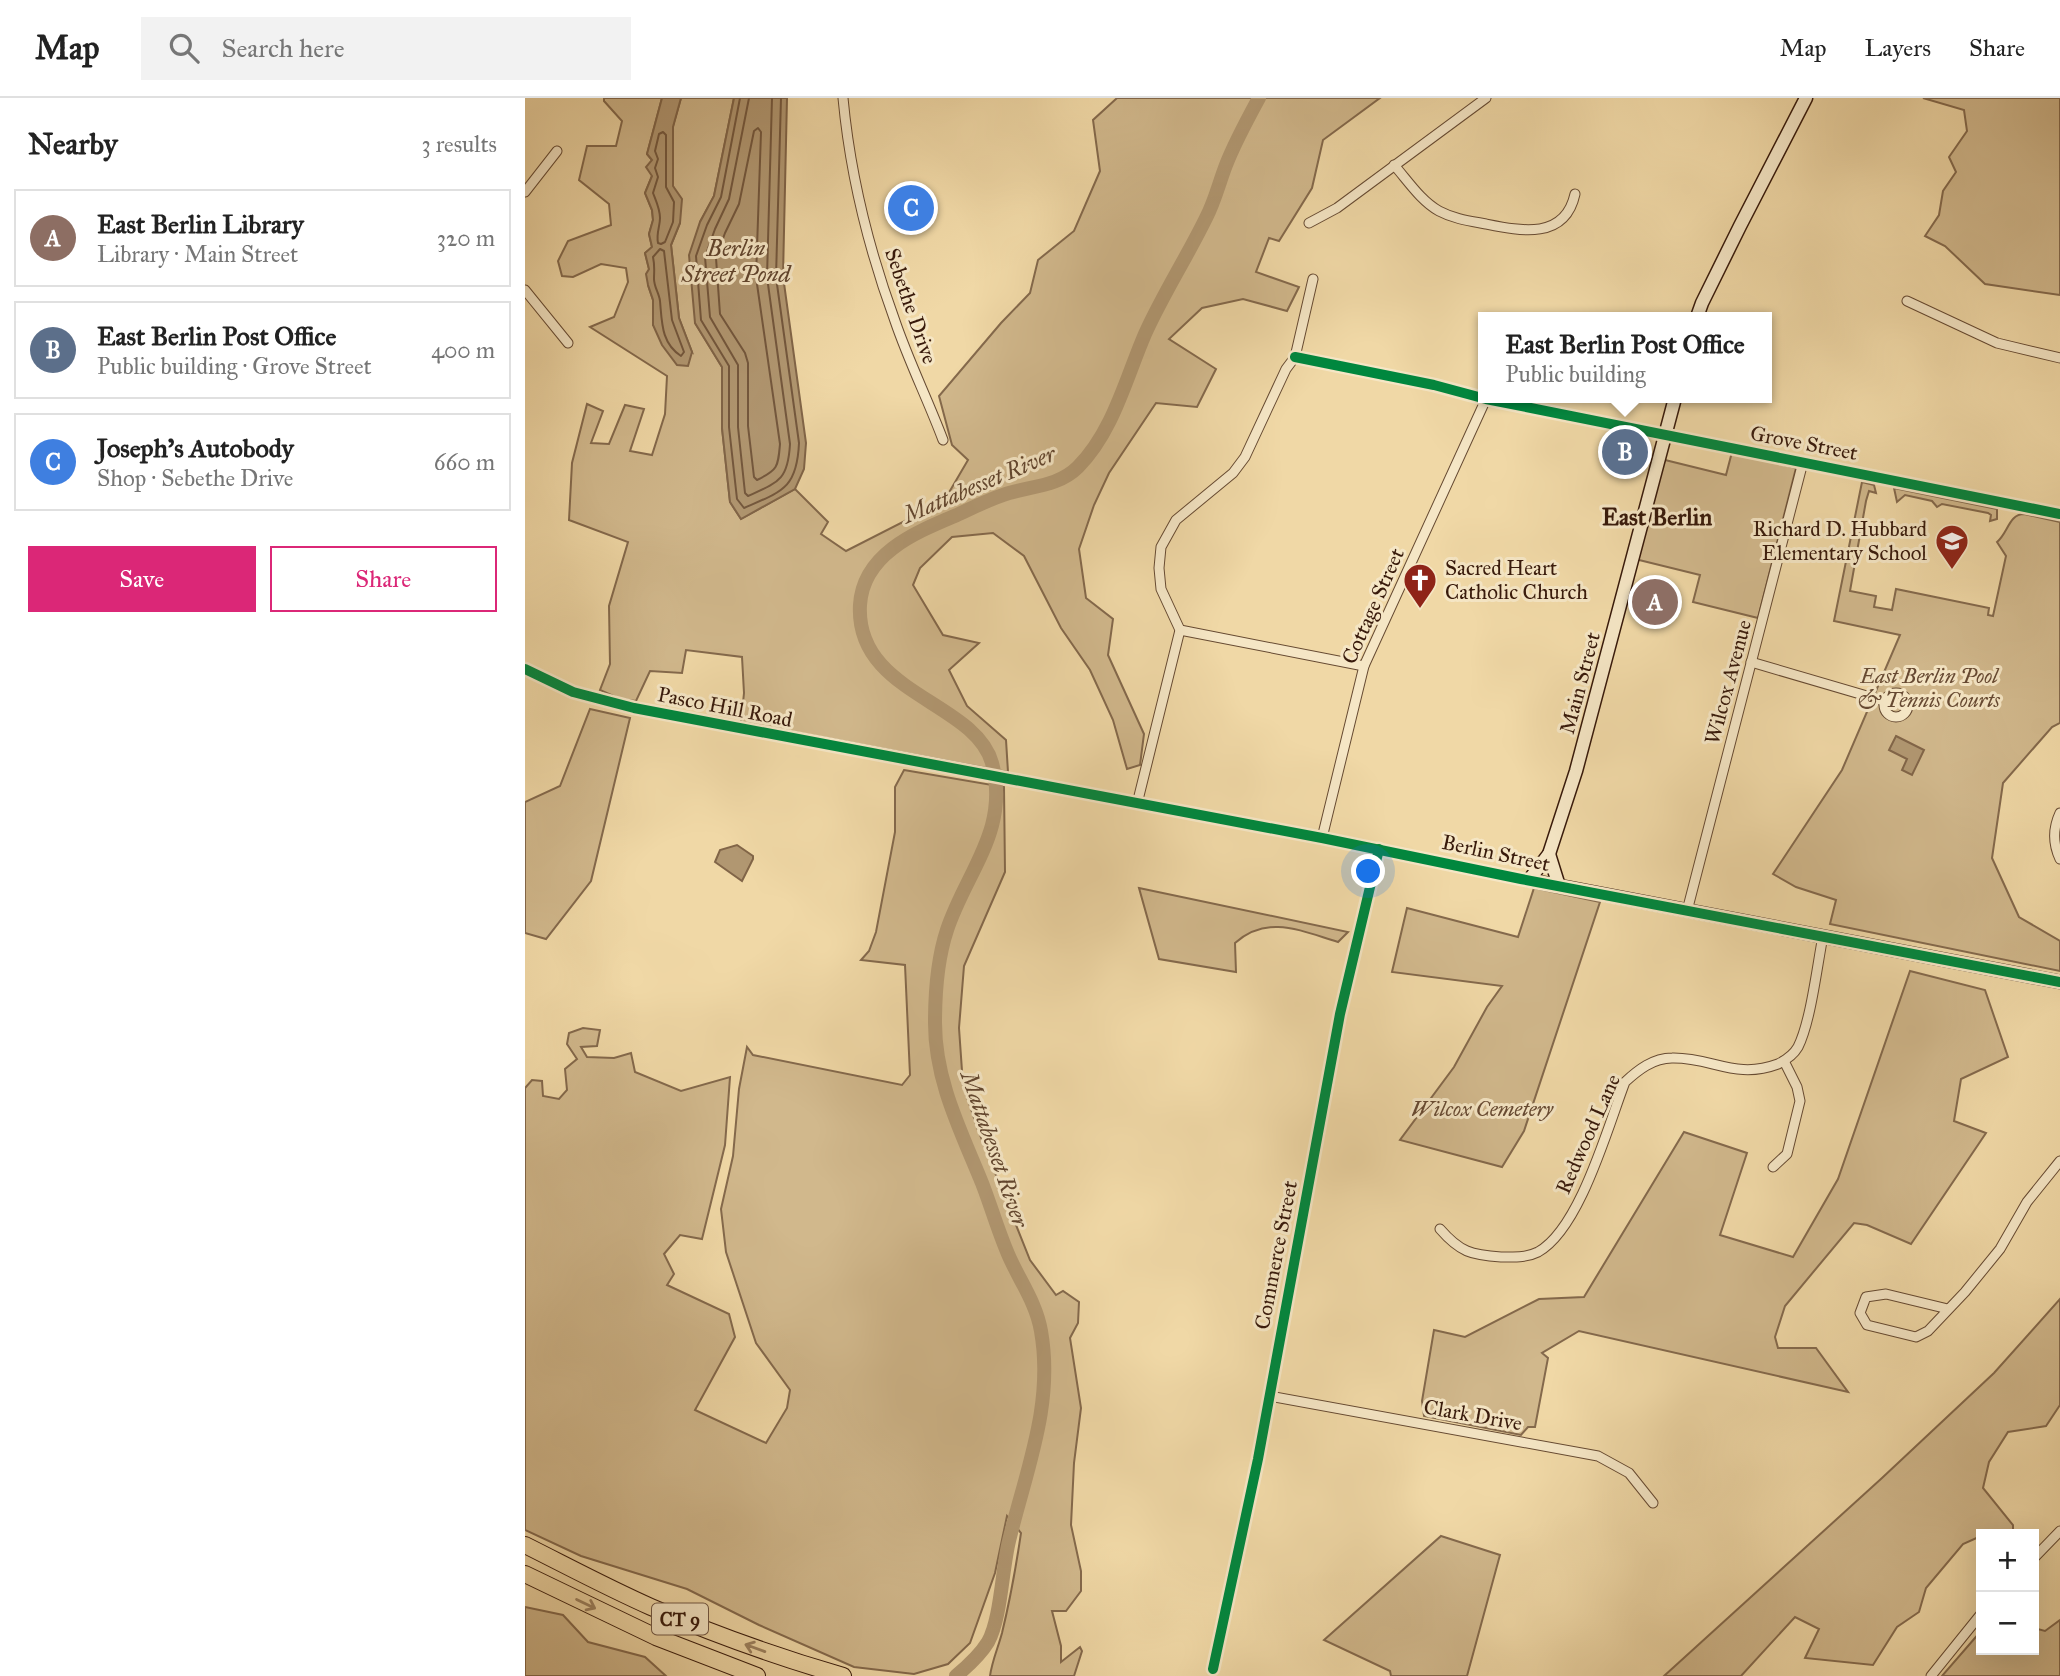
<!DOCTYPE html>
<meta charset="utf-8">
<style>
:root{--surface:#fff;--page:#f2f2f2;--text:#222;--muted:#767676;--line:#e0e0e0;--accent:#db2777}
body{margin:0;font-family:"IM FELL Great Primer",serif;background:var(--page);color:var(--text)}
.controls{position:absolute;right:21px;bottom:21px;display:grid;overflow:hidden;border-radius:0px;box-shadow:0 7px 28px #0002}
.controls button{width:63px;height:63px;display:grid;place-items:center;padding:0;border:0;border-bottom:2px solid var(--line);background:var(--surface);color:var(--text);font:35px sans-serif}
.you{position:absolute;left:844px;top:774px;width:24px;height:24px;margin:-18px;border:5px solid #fff;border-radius:50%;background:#1a73e8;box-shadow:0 0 0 10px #1a73e833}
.badge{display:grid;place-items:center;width:46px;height:46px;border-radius:50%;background:var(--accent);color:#fff;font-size:23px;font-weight:700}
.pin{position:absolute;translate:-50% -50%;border:4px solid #fff;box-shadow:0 2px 7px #0006}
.popup{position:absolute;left:953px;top:214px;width:294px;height:91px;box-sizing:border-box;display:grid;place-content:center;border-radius:0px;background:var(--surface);filter:drop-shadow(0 2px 5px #0005);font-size:23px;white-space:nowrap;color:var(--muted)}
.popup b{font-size:26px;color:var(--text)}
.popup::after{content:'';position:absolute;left:50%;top:100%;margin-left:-14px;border:14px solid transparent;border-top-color:var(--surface)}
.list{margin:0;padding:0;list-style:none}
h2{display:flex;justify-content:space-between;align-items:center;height:91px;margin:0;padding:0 28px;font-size:30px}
h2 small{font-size:23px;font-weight:400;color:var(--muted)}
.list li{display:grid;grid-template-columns:46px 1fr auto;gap:21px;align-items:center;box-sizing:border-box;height:98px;margin:0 14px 14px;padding:0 14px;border:2px solid var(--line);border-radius:0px}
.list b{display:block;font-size:26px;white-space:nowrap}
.list p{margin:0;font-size:23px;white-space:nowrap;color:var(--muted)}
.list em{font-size:23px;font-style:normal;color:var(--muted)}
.actions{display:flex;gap:14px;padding:21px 28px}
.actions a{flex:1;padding:16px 0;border:2px solid var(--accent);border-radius:0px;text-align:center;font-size:24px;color:var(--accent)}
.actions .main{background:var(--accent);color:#fff}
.icon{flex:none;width:38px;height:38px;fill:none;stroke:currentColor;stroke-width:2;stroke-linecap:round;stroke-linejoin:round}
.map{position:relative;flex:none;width:1535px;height:1578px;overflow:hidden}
header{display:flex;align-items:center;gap:42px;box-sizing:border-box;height:98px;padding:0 35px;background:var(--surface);border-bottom:2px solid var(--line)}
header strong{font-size:33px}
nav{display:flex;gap:38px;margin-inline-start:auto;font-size:24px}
.search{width:490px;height:63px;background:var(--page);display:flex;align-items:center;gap:18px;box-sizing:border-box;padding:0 24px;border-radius:0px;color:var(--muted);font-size:26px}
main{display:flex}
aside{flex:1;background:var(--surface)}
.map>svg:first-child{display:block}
.green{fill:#d1b88c;stroke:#84694c;stroke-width:2}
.water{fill:#b19771;stroke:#816548;stroke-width:2}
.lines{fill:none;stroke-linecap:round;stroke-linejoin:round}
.shore{stroke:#74583e;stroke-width:2}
.river{stroke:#b19771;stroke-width:14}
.street-casing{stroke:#664a32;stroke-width:11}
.secondary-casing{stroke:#381a0b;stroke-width:15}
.highway-casing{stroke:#381a0b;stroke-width:18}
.street{stroke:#f5e6c5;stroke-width:9}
.secondary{stroke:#f5e6c5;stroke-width:12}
.highway{stroke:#f0d8a6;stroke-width:16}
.cycleway-casing{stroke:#f5e6c5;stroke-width:15}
.cycleway{stroke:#00873e;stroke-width:10}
.oneway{stroke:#9d8260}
.labels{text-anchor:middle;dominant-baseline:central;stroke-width:6;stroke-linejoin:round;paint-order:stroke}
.shield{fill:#f5e6c5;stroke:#715743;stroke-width:2}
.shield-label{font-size:19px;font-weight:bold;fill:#381a0b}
.street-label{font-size:21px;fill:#381a0b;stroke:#f5e6c5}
.poi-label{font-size:21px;fill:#381a0b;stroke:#f5e6c5;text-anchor:end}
.park-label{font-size:21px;font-style:italic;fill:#664932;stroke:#f5e6c5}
.water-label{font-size:23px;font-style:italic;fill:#62462f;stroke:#f5e6c5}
.quarter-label{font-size:24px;font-weight:bold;fill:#381a0b;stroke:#f5e6c5}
</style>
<header>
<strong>Map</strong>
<div class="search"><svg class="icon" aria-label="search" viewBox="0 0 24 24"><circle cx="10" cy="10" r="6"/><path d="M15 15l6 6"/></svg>Search here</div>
<nav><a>Map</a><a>Layers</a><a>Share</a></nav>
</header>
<main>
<aside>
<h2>Nearby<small>3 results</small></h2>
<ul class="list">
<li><span class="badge" style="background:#8d6e63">A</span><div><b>East Berlin Library</b><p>Library · Main Street</p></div><em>320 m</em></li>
<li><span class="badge" style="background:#5c6f8a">B</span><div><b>East Berlin Post Office</b><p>Public building · Grove Street</p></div><em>400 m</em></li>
<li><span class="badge" style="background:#3f7fe0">C</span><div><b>Joseph's Autobody</b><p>Shop · Sebethe Drive</p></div><em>660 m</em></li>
</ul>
<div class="actions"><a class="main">Save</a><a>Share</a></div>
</aside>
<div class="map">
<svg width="1535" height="1578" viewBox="0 0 1535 1578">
<rect width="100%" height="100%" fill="#f0d8a6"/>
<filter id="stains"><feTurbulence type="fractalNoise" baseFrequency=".00286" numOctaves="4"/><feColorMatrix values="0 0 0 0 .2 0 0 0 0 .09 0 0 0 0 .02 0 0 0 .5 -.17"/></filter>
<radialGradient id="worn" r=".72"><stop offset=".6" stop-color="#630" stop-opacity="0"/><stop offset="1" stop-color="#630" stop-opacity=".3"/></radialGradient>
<g class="green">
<path d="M 79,0 L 137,0 L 122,56 L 127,62 L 127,78 L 120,95 L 127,112 L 128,122 L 124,136 L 127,149 L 120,155 L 124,171 L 123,187 L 128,202 L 128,227 L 167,254 L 154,220 L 146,147 L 155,125 L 148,88 L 148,28 L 156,0 L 209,0 L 189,98 L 175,124 L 170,225 L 197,269 L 197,330 L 205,404 L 216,421 L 270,391 L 303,424 L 296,436 L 321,453 L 419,403 L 443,362 L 427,347 L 414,298 L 476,225 L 505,195 L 513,162 L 549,133 L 575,73 L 568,22 L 592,0 L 855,0 L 798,42 L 787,90 L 754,143 L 744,140 L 731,174 L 774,189 L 762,213 L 718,201 L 677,210 L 644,241 L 691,271 L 672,309 L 631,305 L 584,375 L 569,407 L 554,451 L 561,500 L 588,521 L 583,557 L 619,636 L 615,667 L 602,671 L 588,622 L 565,572 L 536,530 L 499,458 L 468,435 L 427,439 L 395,470 L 388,487 L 418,537 L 454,545 L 424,572 L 442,608 L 481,642 L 483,674 L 216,624 L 219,595 L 217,559 L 161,552 L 157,575 L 125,573 L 111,603 L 95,601 L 75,592 L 85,566 L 84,508 L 103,444 L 44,422 L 47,365 L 62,306 L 78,313 L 66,345 L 84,346 L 100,307 L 119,311 L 105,353 L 127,357 L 140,316 L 142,278 L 65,229 L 89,219 L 103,184 L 101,170 L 76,166 L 48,179 L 37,178 L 33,163 L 43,143 L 86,127 L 84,106 L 54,82 L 62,48 L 91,48 L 97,23 L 79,3 Z"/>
<path d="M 1398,0 L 1535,0 L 1535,197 L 1460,186 L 1420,148 L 1400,138 L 1414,117 L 1418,93 L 1431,74 L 1424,59 L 1442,33 L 1439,12 Z"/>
<path d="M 1207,354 L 1271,370 L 1233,520 L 1168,504 L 1175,477 L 1110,461 L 1136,361 L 1201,377 Z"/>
<path d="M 1337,384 L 1349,387 L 1351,395 L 1344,393 L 1341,403 L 1325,493 L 1351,498 L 1349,509 L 1367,512 L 1371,491 L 1464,510 L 1463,517 L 1468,518 L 1481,458 L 1472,444 C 1483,435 1484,416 1499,416 L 1535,424 L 1535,625 L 1527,629 L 1478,685 L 1467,760 L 1494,819 L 1535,843 L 1535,873 L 1305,826 L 1311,802 L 1271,789 L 1248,776 L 1317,672 L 1375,537 L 1309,523 Z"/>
<path d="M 1369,390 L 1472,411 L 1472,421 L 1465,423 L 1466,417 L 1463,415 L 1417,406 L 1412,409 L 1407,403 L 1380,397 L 1372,404 Z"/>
<path d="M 65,611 L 105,620 L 66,783 L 21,841 L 0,835 L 0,704 L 35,688 Z"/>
<path d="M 379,672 L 479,689 L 480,774 L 439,868 L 434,930 L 438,987 L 453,1032 L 505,1162 L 531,1197 L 538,1193 L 554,1204 L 553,1225 L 545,1240 L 556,1310 L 549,1365 L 546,1427 L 556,1473 L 556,1493 L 541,1513 L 527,1513 L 536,1548 L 536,1564 L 555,1549 L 557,1553 L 549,1578 L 465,1578 C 467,1563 473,1550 477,1535 C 485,1502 491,1469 496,1435 L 482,1418 L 470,1475 L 445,1545 L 423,1566 L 389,1576 L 329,1569 L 234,1527 L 162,1491 L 56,1458 L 0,1432 L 0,990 L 7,982 L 17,983 L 18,998 L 34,1001 L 42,992 L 40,971 L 52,961 L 42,946 L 44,935 L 58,930 L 75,932 L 72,948 L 56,949 L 62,959 L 89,960 L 106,955 L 110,974 L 156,993 L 205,979 L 200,1047 L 177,1141 L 155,1137 L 139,1156 L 149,1176 L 142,1187 L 204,1216 L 210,1239 L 170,1312 L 241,1345 L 262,1310 L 265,1292 L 231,1245 L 201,1154 L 196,1111 L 208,1058 L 214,991 L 222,949 L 228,957 L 377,987 L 385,977 L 380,867 L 336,862 L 344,853 L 351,834 L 370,734 L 370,689 Z"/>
<path d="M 614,790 L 823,834 L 813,844 C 776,833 743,816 710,845 L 711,874 L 634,861 Z"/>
<path d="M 1009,790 L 1075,804 L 999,1033 L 977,1069 L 875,1042 L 929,969 L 962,909 L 977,888 L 867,874 L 882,810 L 993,839 Z"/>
<path d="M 1385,873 L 1460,892 L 1483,959 L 1436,981 L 1429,1023 L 1461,1035 L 1386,1146 L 1342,1127 L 1329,1125 L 1260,1208 L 1250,1239 L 1253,1250 L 1291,1250 L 1323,1294 L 1054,1233 L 1017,1255 L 1023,1260 L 1010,1329 L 1003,1329 L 996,1337 L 899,1318 L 897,1303 L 909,1232 L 940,1239 L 1014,1201 L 1059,1199 L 1159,1034 L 1222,1055 L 1195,1137 L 1268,1159 L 1313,1081 Z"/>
<path d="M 1535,1201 L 1535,1307 L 1521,1328 L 1483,1334 L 1464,1364 L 1458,1390 L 1488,1427 L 1488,1436 L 1456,1436 L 1456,1438 L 1438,1446 L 1401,1490 L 1394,1514 L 1372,1529 L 1348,1567 L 1280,1560 L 1294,1531 L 1270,1519 L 1216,1578 L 1139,1578 L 1357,1380 L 1469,1275 Z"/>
<path d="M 916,1438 L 975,1457 L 942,1578 L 866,1578 L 865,1573 L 799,1542 Z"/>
<path d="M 0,1509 L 38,1517 L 63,1544 L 120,1559 L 141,1578 L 0,1578 Z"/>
<path d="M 1535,1522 L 1535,1578 L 1417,1578 L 1456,1533 L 1456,1552 L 1509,1552 L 1509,1530 L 1520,1533 Z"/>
</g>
<g class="water">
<path d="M 137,0 L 156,0 L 148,29 L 148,88 L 157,101 L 155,125 L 146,147 L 154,220 L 167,254 L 163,268 L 152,267 L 137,247 L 128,227 L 128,202 L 123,187 L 121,176 L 124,171 L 120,155 L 127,149 L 124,136 L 128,122 L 127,112 L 120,95 L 127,78 L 121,69 L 127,62 L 122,56 Z"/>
<path d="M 209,0 L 262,0 L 258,178 L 281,345 L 279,371 L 270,391 L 216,421 L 205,404 L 197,330 L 197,269 L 170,225 L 164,157 L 175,124 L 189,98 Z"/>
<path d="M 1371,638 L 1399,652 L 1387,677 L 1377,672 L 1382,661 L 1364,652 Z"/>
<path d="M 212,747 L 228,758 L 228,761 L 217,783 L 190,764 L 195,752 Z"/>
</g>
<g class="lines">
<g class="shore">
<path d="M 215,0 L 196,99 L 182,127 L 171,158 L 176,222 L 204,268 L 204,329 L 212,401 L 219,410 C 258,393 272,390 274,345 L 251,179 L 256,0"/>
<path d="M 224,0 L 204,101 L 190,131 L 180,159 L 185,219 L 213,267 L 213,329 L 220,395 L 223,398 C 254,384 263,382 265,346 L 242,179 L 247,0"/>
<path d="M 233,30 L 236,34 L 231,179 L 255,346 C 253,369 253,372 232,382 L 229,379 L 223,328 L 223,265 L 220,255 L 195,216 L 191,160 L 200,135 L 214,106 L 229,33 Z"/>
<path d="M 138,34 L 141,37 L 141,89 L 149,104 L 148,124 L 140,144 L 136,146 L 133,145 C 131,135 135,129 135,120 C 135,111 131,103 128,95 L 133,79 L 130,70 L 133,61 L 130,53 L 134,36 Z"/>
<path d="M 135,151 L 139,153 L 147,222 L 159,254 L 156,258 C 136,245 137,224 135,203 C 134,195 129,189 129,181 C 129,173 130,168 128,159 Z"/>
</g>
<path class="river" d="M 431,1578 C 443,1568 455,1557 463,1544 C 476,1521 477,1471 484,1443 C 501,1372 529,1307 516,1233 C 511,1204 494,1182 483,1156 C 473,1133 466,1108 457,1085 C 436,1033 410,983 410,925 C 410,894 412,862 422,832 C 441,774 485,732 467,665 C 450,603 330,596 335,507 C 338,455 392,434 432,417 C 449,409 467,400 484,395 C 508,388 534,388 553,369 C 588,334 601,280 620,236 C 638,196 662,159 681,120 C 690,103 694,85 701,67 C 710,44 722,22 734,0"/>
<defs>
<g id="street">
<path d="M 318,0 C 325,75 344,152 370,223 C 384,264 403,302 418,342"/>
<path d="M 869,67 C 883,83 896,103 914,113 C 929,121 945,123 961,126 C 996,133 1040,142 1050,96"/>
<path d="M 0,94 L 32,53"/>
<path d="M 784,125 L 812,110 L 961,0"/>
<path d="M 0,192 L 43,245"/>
<path d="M 1382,203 L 1472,245 L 1535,260"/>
<path d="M 770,259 L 909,287 L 961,301 L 1535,416"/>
<path d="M 655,532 L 839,568"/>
<path d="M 1226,564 L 1359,603"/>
<path d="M 0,571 L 48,594 L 109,610 L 797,740 L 1004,782"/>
<circle cx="1371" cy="607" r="12"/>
<path d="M 612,706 L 655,532 L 636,491 L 634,470 L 636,449 L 651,422 L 708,375 L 720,359 L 761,271 L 770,259 L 788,181"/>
<path d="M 1535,715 C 1528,730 1528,746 1535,761"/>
<path d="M 797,740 L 839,568 L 961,301"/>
<path d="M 1162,813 L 1278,364"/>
<path d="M 1248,1069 L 1262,1056 L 1275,1003 L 1272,989 L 1259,963"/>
<path d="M 915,1131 C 935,1154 946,1157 976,1159 C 989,1159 1001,1160 1013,1154 C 1055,1131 1083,1028 1100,984 C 1113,972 1128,960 1147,960 C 1187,959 1210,982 1253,966 C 1261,962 1269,956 1273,949 C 1286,923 1292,868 1298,838"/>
<path d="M 1423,1211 L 1361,1196 L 1341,1199 L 1335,1215 L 1342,1227 L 1391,1239 L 1403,1233 L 1440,1194 L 1475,1151 L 1502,1104 L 1535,1063"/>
<path d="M 744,1298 L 1073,1358 L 1104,1375 L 1128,1405"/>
<path d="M 1509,1460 L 1535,1433"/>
<path d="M 688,1571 L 733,1361 L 815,916 L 854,751"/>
<path d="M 1406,1578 L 1456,1516"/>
</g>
<g id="secondary">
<path d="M 1172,219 L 1177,205 L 1215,128 L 1281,0"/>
<path d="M 1150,300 L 1051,673 L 1024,756 L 1004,782 L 1535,884"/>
<path d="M 1024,756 L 1034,788"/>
</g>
<g id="highway">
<path d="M 0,1447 C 42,1468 83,1490 126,1509 C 188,1536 253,1559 318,1578"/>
<path d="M 0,1476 L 131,1539 L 232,1578"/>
</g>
</defs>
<use href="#street" class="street-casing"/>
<use href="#secondary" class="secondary-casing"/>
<use href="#highway" class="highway-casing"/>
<use href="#street" class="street"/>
<use href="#secondary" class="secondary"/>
<use href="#highway" class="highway"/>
<defs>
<g id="cycleway">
<path d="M 770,259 L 909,287 L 961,301 L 1535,416"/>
<path d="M 0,571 L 48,594 L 109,610 L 797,740 L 996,781 L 1535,884"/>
<path d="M 688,1571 L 733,1361 L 815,916 L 854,751"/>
</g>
</defs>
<use href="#cycleway" class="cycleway-casing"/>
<use href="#cycleway" class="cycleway"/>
</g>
<defs><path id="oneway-shaft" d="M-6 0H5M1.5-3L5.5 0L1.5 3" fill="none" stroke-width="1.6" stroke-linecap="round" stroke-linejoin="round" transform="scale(1.75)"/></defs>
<g class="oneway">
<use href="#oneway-shaft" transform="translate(61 1506) rotate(26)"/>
<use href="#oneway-shaft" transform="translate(230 1550) rotate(-160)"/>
</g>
<defs>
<symbol id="school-pin" viewBox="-11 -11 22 30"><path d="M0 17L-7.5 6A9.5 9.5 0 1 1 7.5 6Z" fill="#8f2418" stroke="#f5e6c5"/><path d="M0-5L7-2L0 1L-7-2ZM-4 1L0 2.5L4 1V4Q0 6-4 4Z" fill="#fff"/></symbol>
<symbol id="church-pin" viewBox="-11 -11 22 30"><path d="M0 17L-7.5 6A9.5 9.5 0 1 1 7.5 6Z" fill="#8f2418" stroke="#f5e6c5"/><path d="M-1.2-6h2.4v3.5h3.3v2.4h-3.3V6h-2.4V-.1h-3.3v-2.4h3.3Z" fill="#fff"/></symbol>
</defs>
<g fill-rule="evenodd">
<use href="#school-pin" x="1408" y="424" width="38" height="52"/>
<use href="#church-pin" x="876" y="463" width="38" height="52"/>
</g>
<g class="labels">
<rect class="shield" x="127" y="1505.5" width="56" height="31" rx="5"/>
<g class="shield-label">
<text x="155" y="1521">CT 9</text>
</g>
<g class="street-label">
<text transform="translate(386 208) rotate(71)">Sebethe Drive</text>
<text transform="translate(1279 345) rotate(11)">Grove Street</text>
<text transform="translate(848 508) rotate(-66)">Cottage Street</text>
<text transform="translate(1203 584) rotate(-75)">Wilcox Avenue</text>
<text transform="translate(1055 585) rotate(-75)">Main Street</text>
<text transform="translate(200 609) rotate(11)">Pasco Hill Road</text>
<text transform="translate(971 755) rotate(12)">Berlin Street</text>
<text transform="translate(1063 1036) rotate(-66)">Redwood Lane</text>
<text transform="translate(751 1157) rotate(-79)">Commerce Street</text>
<text transform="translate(948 1317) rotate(10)">Clark Drive</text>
</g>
<g class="poi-label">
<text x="1402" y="431">Richard D. Hubbard<tspan x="1402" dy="24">Elementary School</tspan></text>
<text x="920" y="470" text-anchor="start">Sacred Heart<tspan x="920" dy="24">Catholic Church</tspan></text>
</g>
<g class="park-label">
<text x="1404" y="578">East Berlin Pool<tspan x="1404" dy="24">&amp; Tennis Courts</tspan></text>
<text x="957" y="1011">Wilcox Cemetery</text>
</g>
<g class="water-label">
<text x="211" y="150">Berlin<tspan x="211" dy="26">Street Pond</tspan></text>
<text transform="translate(454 386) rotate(-23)">Mattabesset River</text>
<text transform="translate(470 1051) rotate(71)">Mattabesset River</text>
</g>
<g class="quarter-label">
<text x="1132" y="419">East Berlin</text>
</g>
</g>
<rect width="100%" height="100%" filter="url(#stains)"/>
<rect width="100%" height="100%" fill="url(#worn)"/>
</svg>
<div class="controls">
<button>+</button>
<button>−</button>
</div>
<div class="you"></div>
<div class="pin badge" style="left:1130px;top:504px;background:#8d6e63">A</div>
<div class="pin badge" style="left:1100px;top:354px;background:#5c6f8a">B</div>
<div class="popup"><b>East Berlin Post Office</b>Public building</div>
<div class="pin badge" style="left:386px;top:110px;background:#3f7fe0">C</div>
</div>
</main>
